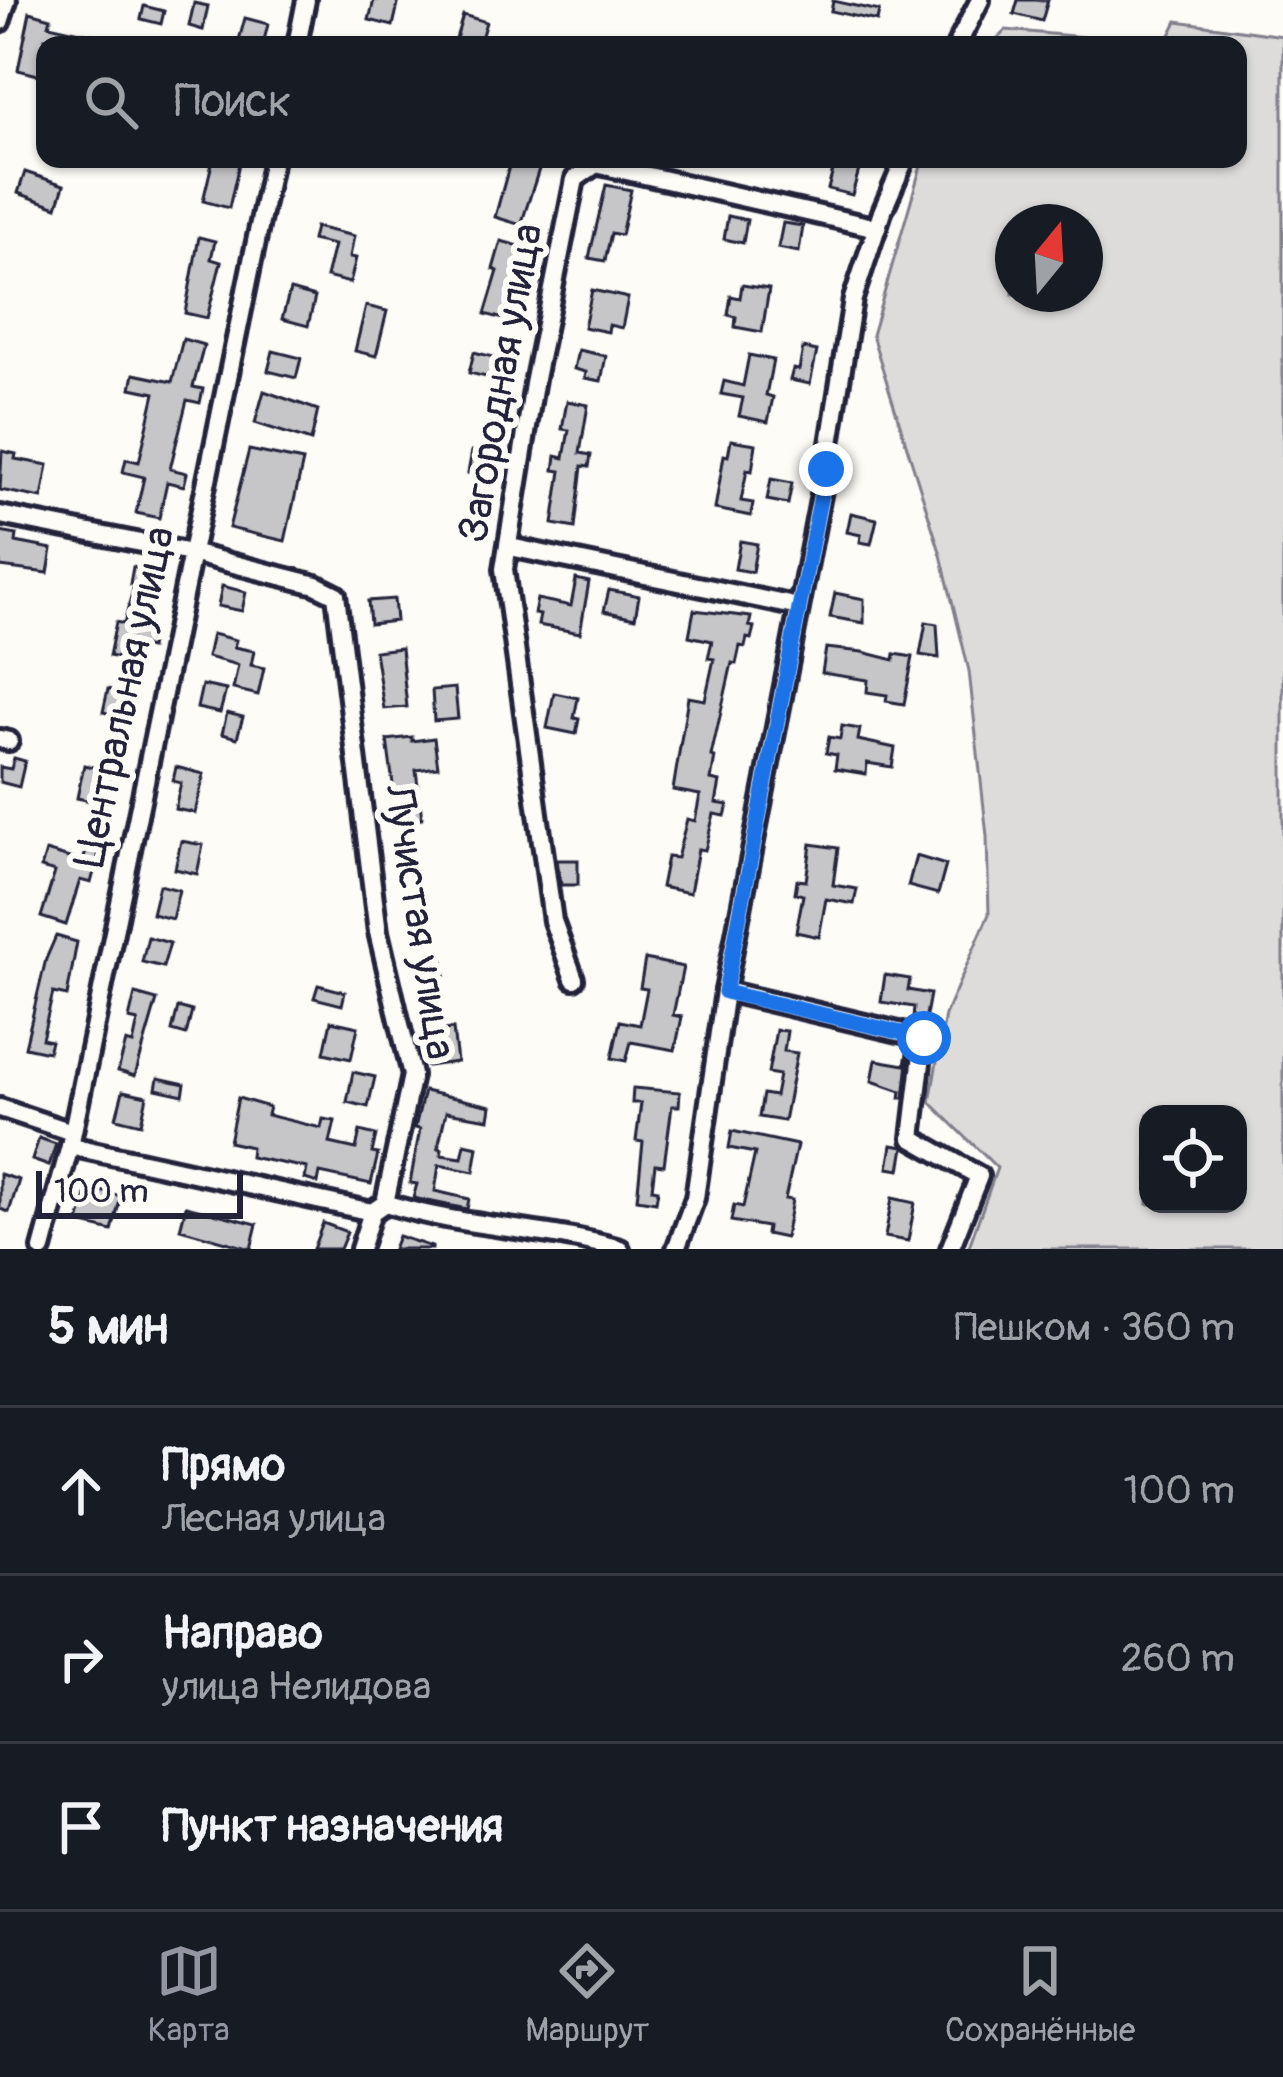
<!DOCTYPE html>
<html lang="ru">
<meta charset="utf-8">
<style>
:root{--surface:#171b24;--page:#242831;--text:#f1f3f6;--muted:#9ea1a6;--line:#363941;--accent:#9495a2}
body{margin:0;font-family:Pangolin,sans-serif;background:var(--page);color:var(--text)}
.controls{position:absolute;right:36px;bottom:36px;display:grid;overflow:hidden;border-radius:24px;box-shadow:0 3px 9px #0004}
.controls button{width:108px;height:108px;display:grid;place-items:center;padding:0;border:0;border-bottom:3px solid var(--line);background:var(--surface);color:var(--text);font:60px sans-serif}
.compass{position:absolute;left:995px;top:204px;width:108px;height:108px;border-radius:50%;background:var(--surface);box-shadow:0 3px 9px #0004;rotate:18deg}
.scale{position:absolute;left:36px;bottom:30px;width:207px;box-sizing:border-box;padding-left:12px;border:6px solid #22223b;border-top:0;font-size:33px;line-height:42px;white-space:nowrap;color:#22223b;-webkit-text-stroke:9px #fdfcf7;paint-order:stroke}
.stop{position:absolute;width:36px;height:36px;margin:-27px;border:9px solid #1a73e8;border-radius:50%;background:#fff}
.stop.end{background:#1a73e8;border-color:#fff;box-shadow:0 3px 12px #0008}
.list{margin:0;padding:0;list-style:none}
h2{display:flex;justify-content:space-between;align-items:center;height:156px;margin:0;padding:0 48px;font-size:51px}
h2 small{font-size:39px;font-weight:400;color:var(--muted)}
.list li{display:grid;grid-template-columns:78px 1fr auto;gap:36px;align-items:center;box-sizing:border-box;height:168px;padding:0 48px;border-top:3px solid var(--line)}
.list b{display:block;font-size:45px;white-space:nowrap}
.list p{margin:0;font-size:39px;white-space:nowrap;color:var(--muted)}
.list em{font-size:39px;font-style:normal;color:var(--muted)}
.icon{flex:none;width:66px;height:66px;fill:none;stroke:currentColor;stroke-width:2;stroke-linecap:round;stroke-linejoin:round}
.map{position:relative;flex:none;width:1283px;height:1249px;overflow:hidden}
.search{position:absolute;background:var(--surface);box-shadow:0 3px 9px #0004;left:36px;right:36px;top:36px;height:132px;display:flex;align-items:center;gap:30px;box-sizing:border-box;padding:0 42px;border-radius:24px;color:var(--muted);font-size:45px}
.sheet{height:660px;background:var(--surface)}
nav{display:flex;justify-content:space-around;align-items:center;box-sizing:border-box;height:168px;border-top:3px solid var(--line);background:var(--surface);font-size:33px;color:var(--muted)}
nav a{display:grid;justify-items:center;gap:6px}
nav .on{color:var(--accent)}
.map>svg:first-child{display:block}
.green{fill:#dddcdb;stroke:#807f8b;stroke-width:3;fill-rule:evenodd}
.building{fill:#c6c6c8;stroke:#22223b;stroke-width:3}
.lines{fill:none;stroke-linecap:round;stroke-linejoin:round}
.minor-casing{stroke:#22223b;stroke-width:26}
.minor{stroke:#fdfcf7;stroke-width:16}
.route{stroke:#1a73e8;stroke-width:15}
.labels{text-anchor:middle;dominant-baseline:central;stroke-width:12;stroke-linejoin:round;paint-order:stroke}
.street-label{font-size:42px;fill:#22223b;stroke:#fdfcf7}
</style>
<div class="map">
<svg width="1283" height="1249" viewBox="0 0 1283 1249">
<rect width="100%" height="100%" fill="#fdfcf7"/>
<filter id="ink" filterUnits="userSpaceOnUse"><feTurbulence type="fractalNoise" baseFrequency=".00833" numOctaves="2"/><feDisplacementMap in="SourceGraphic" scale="24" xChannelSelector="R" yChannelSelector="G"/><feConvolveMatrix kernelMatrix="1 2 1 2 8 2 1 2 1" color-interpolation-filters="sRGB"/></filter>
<g filter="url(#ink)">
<g class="green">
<path d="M 1177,21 L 1283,36 L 1283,1249 L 968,1249 L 997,1168 L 930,1102 L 945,1015 L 989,914 L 987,836 L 969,671 L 941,555 L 872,335 L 923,159 L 1238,159 L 1238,45 L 1165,45 ZM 1013,222 L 1085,222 L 1085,294 L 1013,294 ZM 1148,1114 L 1238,1114 L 1238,1204 L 1148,1204 Z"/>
<path d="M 1006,30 L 1084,37 L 1106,45 L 991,45 Z"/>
</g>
<g class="building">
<path d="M 374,0 L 399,0 L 393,26 L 369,20 Z"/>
<path d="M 1018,0 L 1048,0 L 1042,21 L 1014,14 Z"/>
<path d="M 833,1 L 879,11 L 877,21 L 831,11 Z"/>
<path d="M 194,3 L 208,6 L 203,30 L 189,26 Z"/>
<path d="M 144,6 L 164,11 L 161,24 L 141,19 Z"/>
<path d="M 30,12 L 51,18 L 49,25 L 116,40 L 116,45 L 78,45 L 45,38 L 42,76 L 18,70 Z"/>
<path d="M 463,15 L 486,22 L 479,45 L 454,45 Z"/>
<path d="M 245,18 L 268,24 L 263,45 L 239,40 Z"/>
<path d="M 213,159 L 240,159 L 229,208 L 203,201 Z"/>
<path d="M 511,159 L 540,166 L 521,225 L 495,217 Z"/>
<path d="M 836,159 L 862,159 L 852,195 L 828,189 Z"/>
<path d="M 25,172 L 64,185 L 57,207 L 18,193 Z"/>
<path d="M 606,185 L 631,190 L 621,235 L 611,233 L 605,261 L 589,258 Z"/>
<path d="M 728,216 L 747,220 L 743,243 L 724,239 Z"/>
<path d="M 783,223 L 803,226 L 799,252 L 778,248 Z"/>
<path d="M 315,227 L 354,236 L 350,257 L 356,258 L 350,283 L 326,277 L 334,245 L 312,240 Z"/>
<path d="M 199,237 L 215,241 L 211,259 L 221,262 L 207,318 L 185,313 Z"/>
<path d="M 501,241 L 523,247 L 507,320 L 485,314 L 498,271 L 493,269 Z"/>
<path d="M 742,285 L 769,289 L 762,332 L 735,327 L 736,317 L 728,315 L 731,296 L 740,298 Z"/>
<path d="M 290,290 L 315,297 L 308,326 L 282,319 Z"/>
<path d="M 592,290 L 628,298 L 622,328 L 609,325 L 608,332 L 584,327 Z"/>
<path d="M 366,306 L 387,311 L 376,356 L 355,351 Z"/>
<path d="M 183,339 L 204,345 L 193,387 L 203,389 L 200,403 L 187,400 L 170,469 L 187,473 L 184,486 L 167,482 L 159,518 L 136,513 L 144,477 L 123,472 L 126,459 L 139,462 L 155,393 L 131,388 L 134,374 L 172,382 Z"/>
<path d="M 803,348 L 817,351 L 810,384 L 790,380 L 793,369 L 799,370 Z"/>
<path d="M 578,350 L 606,356 L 601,381 L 585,378 L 586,372 L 574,369 Z"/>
<path d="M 273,351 L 301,358 L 296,378 L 268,371 Z"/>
<path d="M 474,352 L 505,360 L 499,380 L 469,373 Z"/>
<path d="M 749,355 L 773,360 L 766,395 L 773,397 L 768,422 L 739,416 L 743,398 L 721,394 L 724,381 L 743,386 Z"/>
<path d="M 264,391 L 318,410 L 311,441 L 255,423 Z"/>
<path d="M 567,401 L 588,405 L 580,453 L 591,455 L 589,467 L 582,466 L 575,528 L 553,524 L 561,471 L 554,470 L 556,456 L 564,458 L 569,430 L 562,429 Z"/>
<path d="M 731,440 L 756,444 L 752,471 L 747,470 L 741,501 L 753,503 L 751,516 L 715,509 L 724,455 L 728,456 Z"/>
<path d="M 249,450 L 303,461 L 285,541 L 229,528 Z"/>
<path d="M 2,451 L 16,454 L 15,459 L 48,465 L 42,498 L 0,490 Z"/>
<path d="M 472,451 L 490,454 L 486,477 L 468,473 Z"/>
<path d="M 771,479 L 792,483 L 788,504 L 767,500 Z"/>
<path d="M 851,513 L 877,519 L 871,544 L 860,542 L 861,535 L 847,532 Z"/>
<path d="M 0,532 L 17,535 L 16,542 L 52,549 L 48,573 L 0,567 Z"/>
<path d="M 740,541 L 757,544 L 752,572 L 735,569 Z"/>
<path d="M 133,567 L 159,573 L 145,629 L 153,631 L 150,648 L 140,646 L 137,662 L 109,656 L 116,622 L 124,624 L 134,585 L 130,584 Z"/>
<path d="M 576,579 L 589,582 L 580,633 L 538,625 L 540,615 L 534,614 L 537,599 L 571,606 Z"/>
<path d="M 222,586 L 246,592 L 242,611 L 218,606 Z"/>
<path d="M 609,590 L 639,596 L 635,618 L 604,611 Z"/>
<path d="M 835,593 L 864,599 L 864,623 L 830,617 Z"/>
<path d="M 394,599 L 396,621 L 370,624 L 368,601 Z"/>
<path d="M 694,610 L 751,617 L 749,626 L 754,627 L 751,639 L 747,638 L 745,647 L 740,646 L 736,664 L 732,663 L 711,756 L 715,757 L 711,780 L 720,782 L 716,803 L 728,805 L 725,816 L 714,814 L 705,850 L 698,849 L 690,893 L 661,887 L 667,857 L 677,858 L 687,819 L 695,821 L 700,795 L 673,790 L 688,697 L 705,700 L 714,659 L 708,658 L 712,641 L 689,636 Z"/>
<path d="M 926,622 L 937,624 L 939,658 L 920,655 Z"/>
<path d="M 212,634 L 236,640 L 234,647 L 254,651 L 251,665 L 264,668 L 258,695 L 233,689 L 238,665 L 207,657 Z"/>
<path d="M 401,648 L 407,707 L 384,709 L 375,651 Z"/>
<path d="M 826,648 L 863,652 L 894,660 L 895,654 L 913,657 L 904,704 L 886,701 L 887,695 L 867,692 L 868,680 L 822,673 Z"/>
<path d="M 202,685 L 226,690 L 220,713 L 197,708 Z"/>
<path d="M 455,688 L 458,719 L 434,721 L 432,690 Z"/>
<path d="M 108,689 L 132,695 L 127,717 L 103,712 Z"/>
<path d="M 554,693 L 578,698 L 574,718 L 579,719 L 576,734 L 547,728 Z"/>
<path d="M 227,713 L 243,717 L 237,738 L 222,734 Z"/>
<path d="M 842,726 L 860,729 L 858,740 L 895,748 L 892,767 L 867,763 L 866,774 L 835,769 L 837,755 L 826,753 L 829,737 L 840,739 Z"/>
<path d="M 412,737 L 412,741 L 434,738 L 438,767 L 416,770 L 422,818 L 398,821 L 387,740 Z"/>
<path d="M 14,758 L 25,761 L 19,787 L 0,782 L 0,767 L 11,769 Z"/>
<path d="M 84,765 L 112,771 L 105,804 L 77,798 Z"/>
<path d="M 176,767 L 204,774 L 195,813 L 175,809 L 181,783 L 173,781 Z"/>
<path d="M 93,824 L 106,827 L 91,883 L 80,880 L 66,925 L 41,917 L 55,872 L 41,868 L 46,851 L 83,862 Z"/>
<path d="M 181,841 L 203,845 L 197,874 L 175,869 Z"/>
<path d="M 811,844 L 838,848 L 833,885 L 857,889 L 854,904 L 826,899 L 819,937 L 796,932 L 803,895 L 795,893 L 797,880 L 806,881 Z"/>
<path d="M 916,856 L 946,865 L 938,894 L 908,886 Z"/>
<path d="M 557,860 L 578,860 L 578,885 L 561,885 Z"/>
<path d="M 159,885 L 179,890 L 172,919 L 152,914 Z"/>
<path d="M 56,936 L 77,942 L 67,996 L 53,993 L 42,1039 L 51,1041 L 48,1052 L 25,1047 L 46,959 Z"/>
<path d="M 148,937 L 170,943 L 163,967 L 142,962 Z"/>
<path d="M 443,959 L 445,975 L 428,977 L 426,961 Z"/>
<path d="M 645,959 L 683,967 L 673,1015 L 682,1017 L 675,1050 L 631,1042 L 626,1061 L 612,1058 L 620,1021 L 640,1025 L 647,989 L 640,988 Z"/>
<path d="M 885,975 L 910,979 L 908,990 L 930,994 L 925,1021 L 913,1019 L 914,1007 L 881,1002 Z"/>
<path d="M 318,985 L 345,992 L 342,1005 L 314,998 Z"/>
<path d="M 135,994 L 157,1000 L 135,1076 L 118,1071 L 126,1042 L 133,1044 L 138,1021 L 129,1019 Z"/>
<path d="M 178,1007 L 192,1011 L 186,1035 L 172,1031 Z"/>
<path d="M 331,1021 L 358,1027 L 351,1059 L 324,1053 Z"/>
<path d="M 453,1029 L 457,1062 L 427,1066 L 424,1032 Z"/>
<path d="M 776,1030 L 787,1031 L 784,1051 L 797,1053 L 784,1121 L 759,1117 L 763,1094 L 775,1096 L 779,1075 L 768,1073 Z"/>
<path d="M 907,1053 L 909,1053 L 904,1098 L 900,1098 L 901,1091 L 872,1081 L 876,1060 L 905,1065 Z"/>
<path d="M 353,1072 L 375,1077 L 368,1107 L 347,1102 Z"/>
<path d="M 158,1078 L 185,1084 L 183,1095 L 156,1089 Z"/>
<path d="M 633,1088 L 680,1092 L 679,1106 L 672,1106 L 664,1165 L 655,1164 L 652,1189 L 658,1190 L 656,1202 L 637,1199 L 643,1142 L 636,1141 L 641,1103 L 632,1103 Z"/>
<path d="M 123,1091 L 147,1096 L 141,1124 L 116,1118 Z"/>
<path d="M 424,1091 L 491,1106 L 489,1119 L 446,1112 L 438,1148 L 442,1149 L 441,1155 L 462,1158 L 465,1144 L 478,1147 L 474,1172 L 439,1165 L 435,1191 L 469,1199 L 467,1209 L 413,1198 L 417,1184 L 410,1183 L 420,1129 L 415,1128 Z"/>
<path d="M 238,1098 L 269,1107 L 267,1115 L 321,1128 L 323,1119 L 335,1121 L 330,1143 L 356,1149 L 360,1131 L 376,1135 L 372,1153 L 378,1154 L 371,1184 L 320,1173 L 318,1183 L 305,1179 L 307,1168 L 250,1157 L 251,1147 L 229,1142 Z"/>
<path d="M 732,1131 L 797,1145 L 785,1199 L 792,1200 L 785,1238 L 766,1234 L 767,1227 L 731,1221 L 734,1205 L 743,1207 L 755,1153 L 729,1148 Z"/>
<path d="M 39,1138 L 56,1144 L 49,1166 L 32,1160 Z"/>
<path d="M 892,1145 L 904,1147 L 900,1170 L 888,1168 Z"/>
<path d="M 0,1174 L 19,1180 L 9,1212 L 0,1209 Z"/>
<path d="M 88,1188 L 121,1196 L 112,1231 L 79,1223 Z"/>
<path d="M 892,1198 L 915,1203 L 908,1241 L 885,1237 Z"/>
<path d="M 186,1206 L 257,1224 L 251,1249 L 180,1229 Z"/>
<path d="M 323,1223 L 347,1232 L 340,1249 L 313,1249 Z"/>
<path d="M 398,1236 L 432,1247 L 432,1249 L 393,1249 Z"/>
</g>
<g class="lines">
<defs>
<g id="minor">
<path d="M 0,22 L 7,0"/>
<path d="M 297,45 L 306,0"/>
<path d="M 957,45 L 980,0"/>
<path d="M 0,515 L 191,553 L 316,585 L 336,595 L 378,932 L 412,1075 L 385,1203 L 372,1212 L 360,1249"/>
<path d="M 510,547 L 799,607"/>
<path d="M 0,739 L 9,741"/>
<path d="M 574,979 L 553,921 L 504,569 L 534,384 L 575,179 L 596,164 L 877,228"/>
<path d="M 725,991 L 924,1038 L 912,1138 L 979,1176 L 950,1249"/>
<path d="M 0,1108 L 72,1132"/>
<path d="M 70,1146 L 372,1212"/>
<path d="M 385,1203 C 462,1228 543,1227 620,1249"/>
<path d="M 42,1249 L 70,1146 L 273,159"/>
<path d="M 676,1249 L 695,1198 L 725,991 L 826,469 L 853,299 L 882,212 L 905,159"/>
</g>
</defs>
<use href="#minor" class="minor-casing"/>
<use href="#minor" class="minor"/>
</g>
</g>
<g class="lines" filter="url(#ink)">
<path class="route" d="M 826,469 L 725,992 L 924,1038"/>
</g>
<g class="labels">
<g class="street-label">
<text transform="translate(501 383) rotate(-80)">Загородная улица</text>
<text transform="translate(125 697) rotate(-78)">Центральная улица</text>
<text transform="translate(419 922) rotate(81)">Лучистая улица</text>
</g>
</g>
</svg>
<div class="controls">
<button><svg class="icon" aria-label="locate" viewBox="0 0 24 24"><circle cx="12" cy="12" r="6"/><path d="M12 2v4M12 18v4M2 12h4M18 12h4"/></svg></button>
</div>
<svg class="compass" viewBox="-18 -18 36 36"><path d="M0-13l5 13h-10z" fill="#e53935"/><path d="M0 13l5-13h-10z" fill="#9ea1a6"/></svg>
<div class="scale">100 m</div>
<div class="stop" style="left:924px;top:1038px"></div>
<div class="stop end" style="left:826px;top:469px"></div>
<div class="search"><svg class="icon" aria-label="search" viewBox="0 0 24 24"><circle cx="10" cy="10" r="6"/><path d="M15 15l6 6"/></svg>Поиск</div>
</div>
<section class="sheet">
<h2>5 мин<small>Пешком · 360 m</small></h2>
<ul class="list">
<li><svg class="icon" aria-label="ahead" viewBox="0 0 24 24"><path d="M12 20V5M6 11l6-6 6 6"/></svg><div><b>Прямо</b><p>Лесная улица</p></div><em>100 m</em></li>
<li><svg class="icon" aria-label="right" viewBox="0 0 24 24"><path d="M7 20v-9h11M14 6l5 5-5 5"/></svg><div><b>Направо</b><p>улица Нелидова</p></div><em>260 m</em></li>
<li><svg class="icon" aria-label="arrive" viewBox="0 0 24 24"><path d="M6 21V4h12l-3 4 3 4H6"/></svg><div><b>Пункт назначения</b></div></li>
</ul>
</section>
<nav>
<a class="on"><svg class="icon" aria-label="map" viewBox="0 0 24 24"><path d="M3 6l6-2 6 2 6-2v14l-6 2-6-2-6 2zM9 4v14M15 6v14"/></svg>Карта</a>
<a><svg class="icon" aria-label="directions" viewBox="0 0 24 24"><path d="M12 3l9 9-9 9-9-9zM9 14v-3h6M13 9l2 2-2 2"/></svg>Маршрут</a>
<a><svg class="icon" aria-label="saved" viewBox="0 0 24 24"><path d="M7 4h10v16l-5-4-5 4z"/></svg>Сохранённые</a>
</nav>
